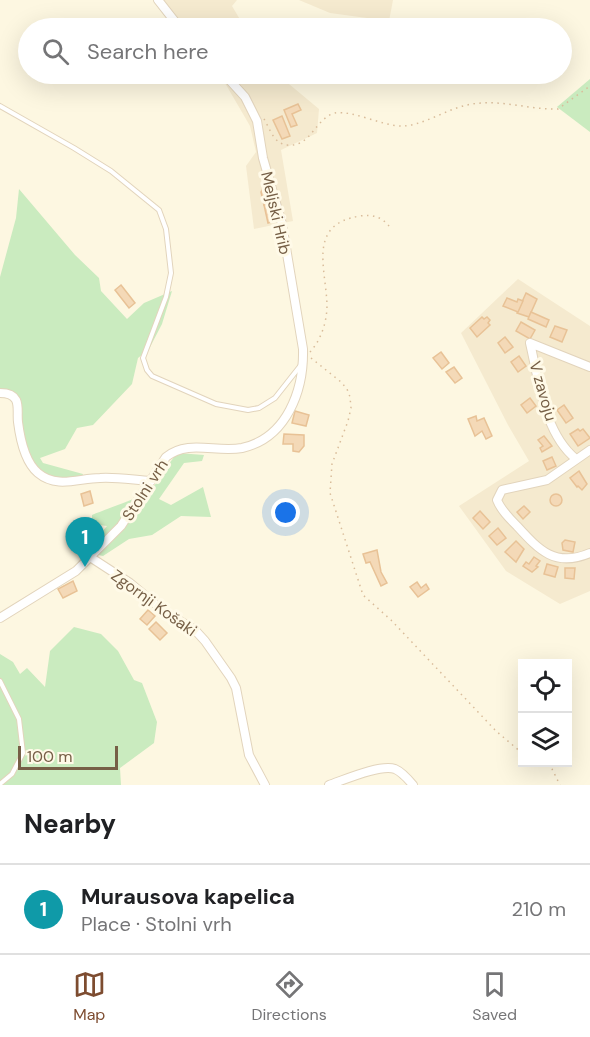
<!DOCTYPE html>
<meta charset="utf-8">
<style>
:root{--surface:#fff;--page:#f2f2f2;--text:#202124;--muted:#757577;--line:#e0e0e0;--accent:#7d4c30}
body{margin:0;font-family:"DM Sans",sans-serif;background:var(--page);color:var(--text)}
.controls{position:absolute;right:18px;bottom:18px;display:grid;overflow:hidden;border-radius:0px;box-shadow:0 6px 24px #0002}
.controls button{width:54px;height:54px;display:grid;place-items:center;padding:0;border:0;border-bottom:2px solid var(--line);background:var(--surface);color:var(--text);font:30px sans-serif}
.scale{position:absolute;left:18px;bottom:15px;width:100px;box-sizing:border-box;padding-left:6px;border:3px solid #765f46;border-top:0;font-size:16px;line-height:21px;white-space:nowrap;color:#765f46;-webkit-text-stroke:4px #fffae8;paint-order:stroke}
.you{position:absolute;left:286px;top:513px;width:21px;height:21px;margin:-15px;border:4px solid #fff;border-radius:50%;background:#1a73e8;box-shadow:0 0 0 9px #1a73e833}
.badge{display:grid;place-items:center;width:39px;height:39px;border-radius:50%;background:var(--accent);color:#fff;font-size:20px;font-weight:700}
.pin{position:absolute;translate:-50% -50px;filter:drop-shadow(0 2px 3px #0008)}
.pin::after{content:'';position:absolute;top:32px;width:21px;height:18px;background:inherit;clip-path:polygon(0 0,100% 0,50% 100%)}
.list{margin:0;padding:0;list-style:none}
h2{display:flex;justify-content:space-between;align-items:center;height:78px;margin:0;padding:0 24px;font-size:26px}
h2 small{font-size:20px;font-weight:400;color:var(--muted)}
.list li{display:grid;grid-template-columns:39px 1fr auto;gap:18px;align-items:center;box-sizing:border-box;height:90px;padding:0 24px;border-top:2px solid var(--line)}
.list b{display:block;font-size:22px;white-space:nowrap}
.list p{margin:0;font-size:20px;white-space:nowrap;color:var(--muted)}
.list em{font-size:20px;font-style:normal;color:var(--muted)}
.icon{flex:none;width:33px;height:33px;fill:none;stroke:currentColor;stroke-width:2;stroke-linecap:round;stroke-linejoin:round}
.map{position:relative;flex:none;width:590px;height:785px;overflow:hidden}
.search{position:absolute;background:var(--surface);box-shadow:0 6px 24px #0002;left:18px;right:18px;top:18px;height:66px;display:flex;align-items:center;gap:15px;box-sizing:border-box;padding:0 21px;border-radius:33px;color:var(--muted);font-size:22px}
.sheet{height:168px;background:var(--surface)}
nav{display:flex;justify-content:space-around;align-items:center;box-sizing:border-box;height:84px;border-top:2px solid var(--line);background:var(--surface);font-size:16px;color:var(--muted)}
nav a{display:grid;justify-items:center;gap:3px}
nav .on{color:var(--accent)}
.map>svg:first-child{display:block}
.residential{fill:#f5eacf}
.green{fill:#caebbf}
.building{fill:#f4d9b7;stroke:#e8c296;stroke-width:1.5}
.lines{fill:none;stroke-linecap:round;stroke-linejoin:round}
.service-casing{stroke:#e2d4bc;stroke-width:6}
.minor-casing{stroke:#e2d4bc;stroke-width:10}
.path{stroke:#d9bc9a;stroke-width:1.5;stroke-dasharray:1.5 4.5;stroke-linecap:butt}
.service{stroke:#fff;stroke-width:4}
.minor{stroke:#fff;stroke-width:8}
.labels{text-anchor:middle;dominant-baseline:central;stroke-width:6;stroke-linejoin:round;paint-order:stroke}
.street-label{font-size:16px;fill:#765f46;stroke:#fffae8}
</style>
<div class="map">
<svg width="590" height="785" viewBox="0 0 590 785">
<rect width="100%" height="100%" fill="#fdf7e1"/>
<g class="residential">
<path d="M 153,0 L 237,0 L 232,6 L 245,28 L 173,28 Z"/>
<path d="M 299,0 L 393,0 L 389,21 L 330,13 Z"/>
<path d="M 215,74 L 277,74 L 319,109 L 317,133 L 281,150 L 293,221 L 254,229 L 246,166 L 256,152 L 250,126 L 225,83 Z"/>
<path d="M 518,279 L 590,326 L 590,591 L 560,604 L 506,571 L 459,506 L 529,461 L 508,425 L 461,333 Z"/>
</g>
<g class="green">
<path d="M 590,79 L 590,132 L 557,107 Z"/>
<path d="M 19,189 L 75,255 L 99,278 L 101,291 L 127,319 L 144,303 L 172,291 L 162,324 L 149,349 L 138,358 L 132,384 L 93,425 L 77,428 L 65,449 L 40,458 L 43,463 L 83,474 L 82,478 C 28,486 23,445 20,402 L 0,391 L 0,277 L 16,218 Z"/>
<path d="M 178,453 L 204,455 L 202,461 L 184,463 L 159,499 L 171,505 L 203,487 L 211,517 L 181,516 L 152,535 L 129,539 L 103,556 L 85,552 L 107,526 L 92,524 L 92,515 C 108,508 140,499 153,487 C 163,477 167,463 178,453 Z"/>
<path d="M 74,627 L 101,634 L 118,651 L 134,680 L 142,683 L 157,722 L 154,743 L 120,768 L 121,785 L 0,785 L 0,654 L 13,662 L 20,674 L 27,668 L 45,687 L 50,651 Z"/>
</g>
<g class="building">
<path d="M 298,104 L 301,110 L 292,114 L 297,125 L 291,127 L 284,110 Z"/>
<path d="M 282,116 L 290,136 L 282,139 L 273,120 Z"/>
<path d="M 267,186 L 270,190 L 273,203 L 264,205 L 261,192 L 263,188 Z"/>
<path d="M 273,203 L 278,220 L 268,223 L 264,205 Z"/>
<path d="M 121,285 L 135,303 L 129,308 L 115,290 Z"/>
<path d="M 526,293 L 537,299 L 529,317 L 517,313 Z"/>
<path d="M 507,298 L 517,302 L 518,299 L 523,301 L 518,312 L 503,306 Z"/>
<path d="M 531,312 L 549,320 L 546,327 L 528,319 Z"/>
<path d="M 482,317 L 484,319 L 487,317 L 490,320 L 488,323 L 490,325 L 477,337 L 470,328 Z"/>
<path d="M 521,322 L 535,330 L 530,339 L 516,331 Z"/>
<path d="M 555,326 L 567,330 L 562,342 L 550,337 Z"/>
<path d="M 505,337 L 513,347 L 505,353 L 498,343 Z"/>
<path d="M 441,352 L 449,363 L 442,369 L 433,358 Z"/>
<path d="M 519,356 L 526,366 L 518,372 L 511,362 Z"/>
<path d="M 454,367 L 462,378 L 455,383 L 446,372 Z"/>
<path d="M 530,398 L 536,406 L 527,413 L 521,405 Z"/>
<path d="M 564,405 L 573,418 L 566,423 L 557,410 Z"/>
<path d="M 295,411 L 309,415 L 306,426 L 292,423 Z"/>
<path d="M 476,416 L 477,421 L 484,418 L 492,436 L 486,439 L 482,431 L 475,436 L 468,419 Z"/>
<path d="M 578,429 L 580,431 L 583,429 L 590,438 L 578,446 L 570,434 Z"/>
<path d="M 284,434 L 304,435 L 304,446 L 299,452 L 293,451 L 293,444 L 283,444 Z"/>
<path d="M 544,436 L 552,446 L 542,452 L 540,448 L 543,446 L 538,440 Z"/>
<path d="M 552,457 L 556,466 L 547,470 L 543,461 Z"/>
<path d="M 579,471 L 587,484 L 582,490 L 578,486 L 577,487 L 570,478 Z"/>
<path d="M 90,491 L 93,503 L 84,506 L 81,494 Z"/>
<circle cx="556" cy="500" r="6"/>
<path d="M 524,506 L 530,512 L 523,519 L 517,512 Z"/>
<path d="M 480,511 L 490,522 L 483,529 L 473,518 Z"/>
<path d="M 498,528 L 506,538 L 497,545 L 489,536 Z"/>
<path d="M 565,540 L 575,542 L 573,552 L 563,550 L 562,543 Z"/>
<path d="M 516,541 L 524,549 L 516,562 L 505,552 Z"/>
<path d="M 377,550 L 381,572 L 387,583 L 381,586 L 370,562 L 366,563 L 363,554 Z"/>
<path d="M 534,557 L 540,561 L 536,566 L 538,567 L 532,572 L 523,566 L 526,562 L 529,564 Z"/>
<path d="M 547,564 L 558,567 L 555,577 L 544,574 Z"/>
<path d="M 565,568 L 575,568 L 574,579 L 565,578 Z"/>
<path d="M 73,581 L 77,591 L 63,598 L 58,589 Z"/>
<path d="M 417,582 L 421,588 L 426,584 L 429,589 L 418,597 L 410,587 Z"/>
<path d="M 148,610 L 155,616 L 147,625 L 140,619 Z"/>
<path d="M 156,622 L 167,633 L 160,640 L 149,629 Z"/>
</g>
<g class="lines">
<defs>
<g id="service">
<path d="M 0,106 L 74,148 L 111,171 L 159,210 L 166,229 L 171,273 L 166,297 L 143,358 L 147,370 L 152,376 L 216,404 L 248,410 L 259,408 L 275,398 L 301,365"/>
<path d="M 0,681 L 19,719 L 23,753 L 12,774 L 0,784"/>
</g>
<g id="minor">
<path d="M 158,0 L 180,28"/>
<path d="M 0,393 C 6,393 13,394 16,400 C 19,406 17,415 18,422 C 20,438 25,462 38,473 C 57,489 79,478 100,478 C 117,477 134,480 151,481"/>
<path d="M 590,450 L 547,480 L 502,490 L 497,500 C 501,510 509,518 517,526 C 539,550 555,568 590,553"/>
<path d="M 576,459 C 544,433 539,381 530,343 L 590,367"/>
<path d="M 90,557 L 130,583 L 165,612 L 195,630 L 205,641 L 231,678 L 236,688 L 249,755 L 265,785"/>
<path d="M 0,618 L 76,571 L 121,526 L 166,457 C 188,439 216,453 242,448 C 287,438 304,390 303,349 L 282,224 L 263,158 L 257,121 L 245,97 L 224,74"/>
<path d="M 329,785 C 344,780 380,764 395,769 C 402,772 408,779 413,785"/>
</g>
</defs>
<use href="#service" class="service-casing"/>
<use href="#minor" class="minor-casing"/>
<g class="path">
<path d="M 264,119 C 270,129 274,144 287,145 C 311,148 315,118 335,113 C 353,110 382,126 402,126 C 422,126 447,109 467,105 C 499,98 528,110 558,109 L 590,86"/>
<path d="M 310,352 C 321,340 327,322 327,305 C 326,268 307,224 360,216 C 372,214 382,217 389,226"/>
<path d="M 311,358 L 341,382 L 347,389 L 350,397 L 351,408 L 348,421 L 332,464 L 330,493 L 363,595 L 391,620 L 496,731 L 522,753"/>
<path d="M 542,762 L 552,769 L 560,785"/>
</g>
<use href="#service" class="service"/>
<use href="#minor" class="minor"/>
</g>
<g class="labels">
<g class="street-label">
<text transform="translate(276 213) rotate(77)">Meljski Hrib</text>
<text transform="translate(543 391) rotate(74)">V zavoju</text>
<text transform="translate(145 490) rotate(-57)">Stolni vrh</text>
<text transform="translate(154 603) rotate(36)">Zgornji Košaki</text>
</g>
</g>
</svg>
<div class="controls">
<button><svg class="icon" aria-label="locate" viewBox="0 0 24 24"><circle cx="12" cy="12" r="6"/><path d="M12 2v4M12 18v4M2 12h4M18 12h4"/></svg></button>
<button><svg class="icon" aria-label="layers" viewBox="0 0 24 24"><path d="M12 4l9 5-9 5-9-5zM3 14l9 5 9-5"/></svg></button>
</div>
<div class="scale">100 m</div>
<div class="you"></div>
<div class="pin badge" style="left:85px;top:567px;background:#0f9aa8">1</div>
<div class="search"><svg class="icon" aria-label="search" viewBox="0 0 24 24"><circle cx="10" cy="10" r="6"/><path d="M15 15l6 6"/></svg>Search here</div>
</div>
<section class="sheet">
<h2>Nearby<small></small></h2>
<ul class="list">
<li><span class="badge" style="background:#0f9aa8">1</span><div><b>Murausova kapelica</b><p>Place · Stolni vrh</p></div><em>210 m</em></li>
</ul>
</section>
<nav>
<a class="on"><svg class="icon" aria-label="map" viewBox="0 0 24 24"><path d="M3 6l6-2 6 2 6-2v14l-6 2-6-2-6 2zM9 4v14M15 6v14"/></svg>Map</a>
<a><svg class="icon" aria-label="directions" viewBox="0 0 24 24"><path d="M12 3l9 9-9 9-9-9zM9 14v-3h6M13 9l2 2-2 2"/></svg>Directions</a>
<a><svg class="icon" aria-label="saved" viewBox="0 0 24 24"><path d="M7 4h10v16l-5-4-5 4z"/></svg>Saved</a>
</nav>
